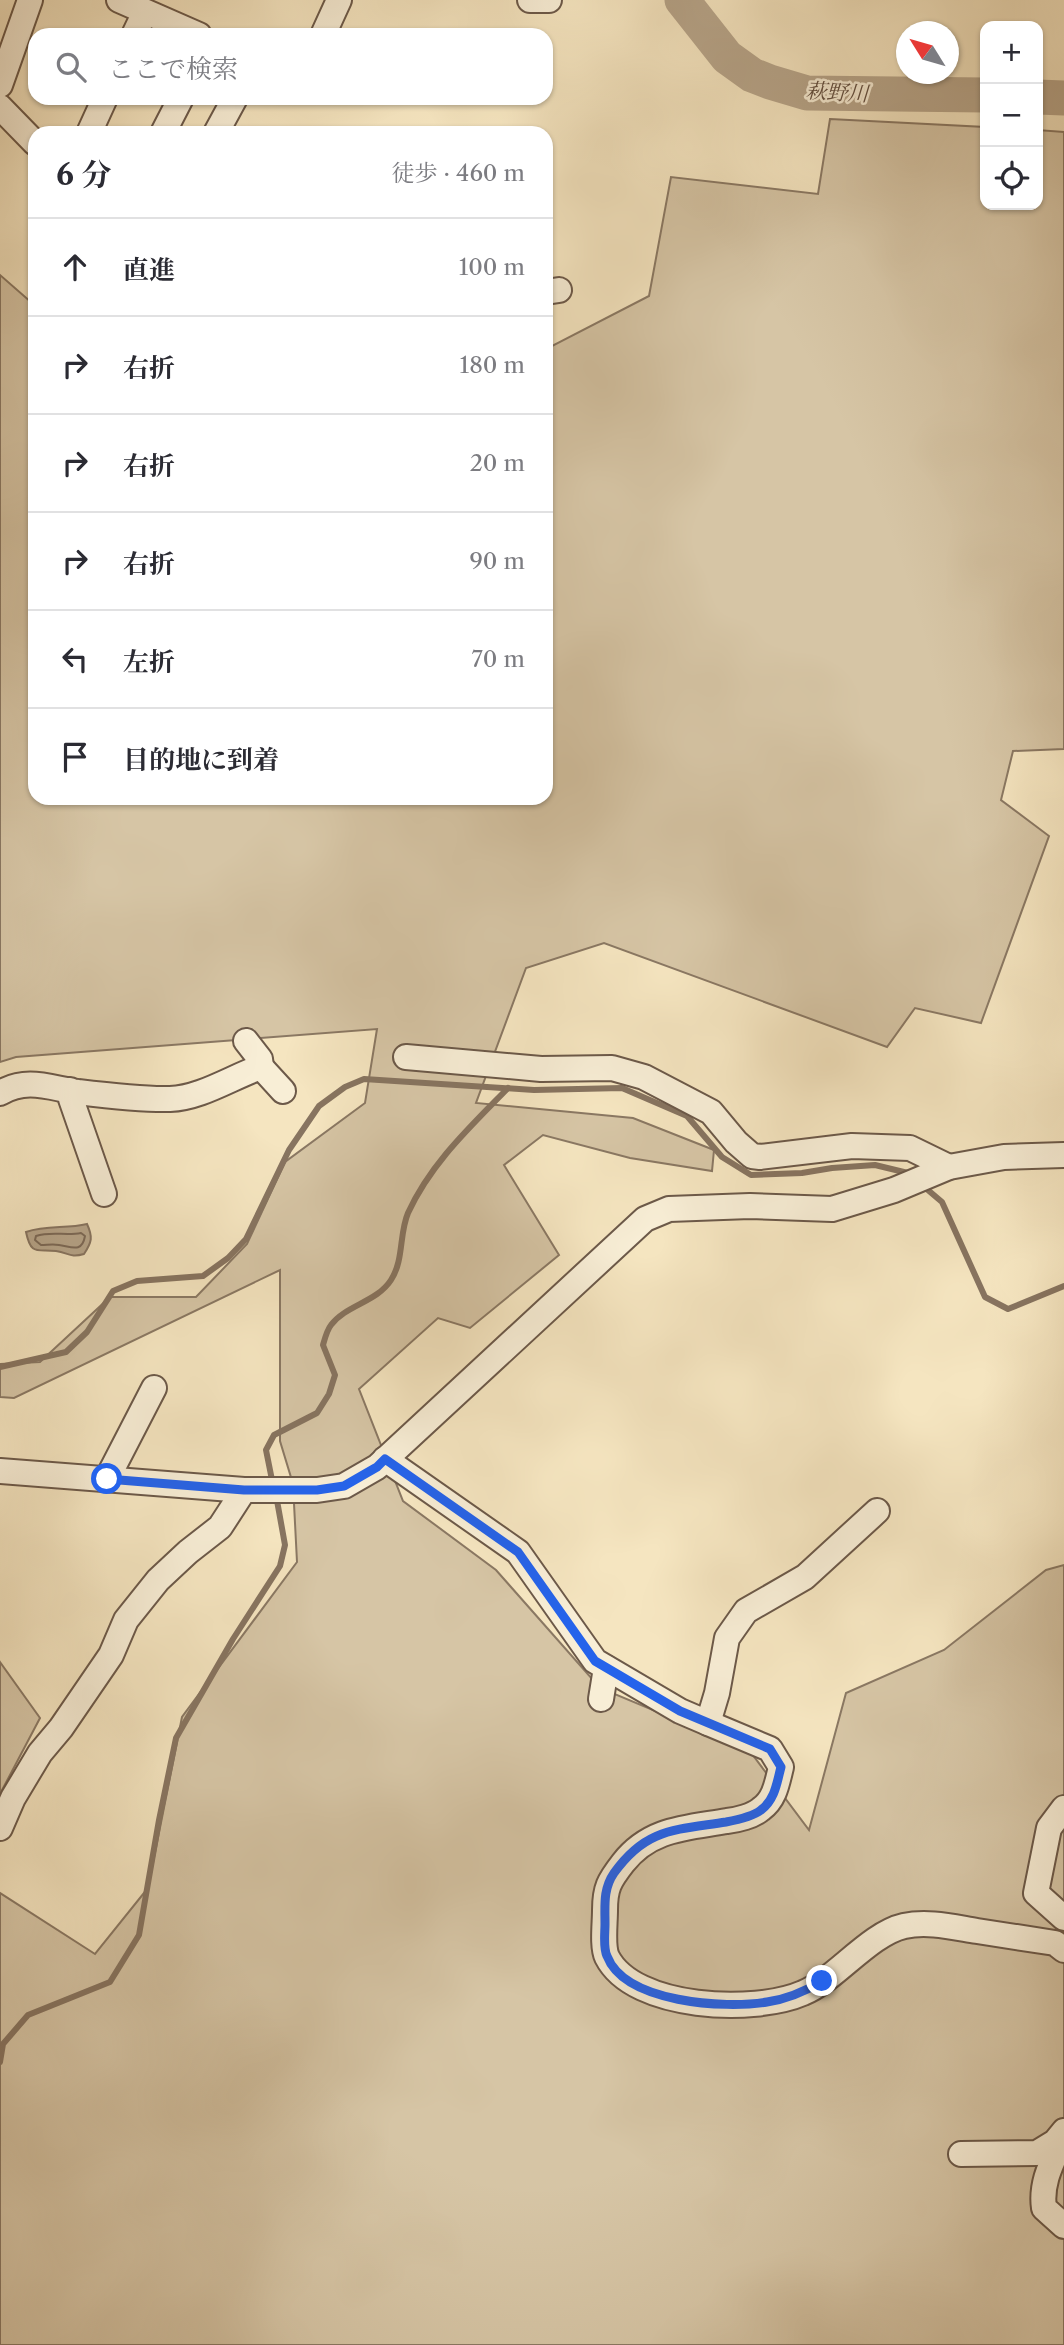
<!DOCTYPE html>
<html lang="ja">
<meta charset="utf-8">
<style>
:root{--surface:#fff;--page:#f2f2f3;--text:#2b2b33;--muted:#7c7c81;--line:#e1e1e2}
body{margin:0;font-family:"Libre Caslon Text","Noto Serif JP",serif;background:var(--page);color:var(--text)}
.controls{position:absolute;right:21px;top:21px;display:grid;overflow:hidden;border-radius:14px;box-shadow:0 2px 5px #0004}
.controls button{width:63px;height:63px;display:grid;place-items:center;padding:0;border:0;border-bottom:2px solid var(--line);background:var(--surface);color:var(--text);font:35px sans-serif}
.compass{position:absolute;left:896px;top:21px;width:63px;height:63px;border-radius:50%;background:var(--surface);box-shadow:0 2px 5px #0004;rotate:307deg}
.stop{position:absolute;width:21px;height:21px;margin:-16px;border:5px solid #2563eb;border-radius:50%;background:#fff}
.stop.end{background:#2563eb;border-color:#fff;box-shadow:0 2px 7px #0008}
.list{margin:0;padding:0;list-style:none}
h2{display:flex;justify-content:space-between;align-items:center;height:91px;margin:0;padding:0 28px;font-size:30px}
h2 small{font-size:23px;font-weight:400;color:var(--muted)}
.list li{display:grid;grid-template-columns:46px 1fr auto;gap:21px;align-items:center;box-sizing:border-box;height:98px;padding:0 28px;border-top:2px solid var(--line)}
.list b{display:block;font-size:26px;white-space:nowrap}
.list em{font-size:23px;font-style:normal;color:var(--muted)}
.icon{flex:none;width:38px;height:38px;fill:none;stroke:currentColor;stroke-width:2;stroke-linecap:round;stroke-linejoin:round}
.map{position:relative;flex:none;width:1064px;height:2345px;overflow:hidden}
.search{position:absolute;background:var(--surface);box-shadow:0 2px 5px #0004;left:28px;top:28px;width:525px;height:77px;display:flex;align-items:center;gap:18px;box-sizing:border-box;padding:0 24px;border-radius:21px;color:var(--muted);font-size:26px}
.panel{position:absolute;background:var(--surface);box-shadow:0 2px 5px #0004;left:28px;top:126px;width:525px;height:679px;border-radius:21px}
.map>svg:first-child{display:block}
.green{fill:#d6c5a5;stroke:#8a7863;stroke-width:2}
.water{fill:#b7a58a;stroke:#877460;stroke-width:2}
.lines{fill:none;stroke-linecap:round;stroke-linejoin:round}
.shore{stroke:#7b6856;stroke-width:2}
.stream{stroke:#877460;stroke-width:6}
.river{stroke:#b7a58a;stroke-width:35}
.minor-casing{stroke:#6c5949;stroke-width:28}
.minor{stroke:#f8eed6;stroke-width:24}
.route{stroke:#2563eb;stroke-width:9}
.labels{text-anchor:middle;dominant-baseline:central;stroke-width:5;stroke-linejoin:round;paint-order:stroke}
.water-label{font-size:21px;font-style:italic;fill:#634f40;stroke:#f8eed6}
</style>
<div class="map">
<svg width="1064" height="2345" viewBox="0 0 1064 2345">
<rect width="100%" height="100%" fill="#f5e5c0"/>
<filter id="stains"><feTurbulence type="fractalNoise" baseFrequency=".00286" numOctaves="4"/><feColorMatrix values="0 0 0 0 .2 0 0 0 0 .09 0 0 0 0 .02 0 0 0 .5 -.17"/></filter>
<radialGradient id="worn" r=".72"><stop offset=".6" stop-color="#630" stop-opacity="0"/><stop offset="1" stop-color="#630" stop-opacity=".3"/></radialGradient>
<g class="green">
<path d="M 830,119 L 985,127 L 985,205 L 1038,205 L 1038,130 L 1064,132 L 1064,749 L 1013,751 L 1001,800 L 1049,836 L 981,1023 L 915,1008 L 887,1047 L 604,943 L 526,968 L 476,1103 L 633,1118 L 714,1150 L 712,1171 L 630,1158 L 543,1135 L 504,1165 L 559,1255 L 470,1328 L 438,1318 L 359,1389 L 403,1501 L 496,1570 L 600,1688 L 749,1750 L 809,1830 L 846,1693 L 944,1650 L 1046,1570 L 1064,1565 L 1064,2345 L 0,2345 L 0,1893 L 95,1954 L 148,1888 L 182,1717 L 297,1562 L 293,1484 L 280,1441 L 280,1270 L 14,1398 L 0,1397 L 0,1364 L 40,1362 L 110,1297 L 196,1297 L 247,1244 L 285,1162 L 365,1103 L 377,1029 L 16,1057 L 0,1062 L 0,275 L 32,303 L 35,301 L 35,798 L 546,798 L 546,349 L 649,296 L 671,177 L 818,194 Z"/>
<path d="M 0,1662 L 40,1718 L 0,1794 Z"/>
</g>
<path class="water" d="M 87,1224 C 93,1237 92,1242 84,1254 C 70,1258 69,1253 56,1251 C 37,1249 31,1256 26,1232 C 47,1225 66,1229 87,1224 Z"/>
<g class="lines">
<path class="shore" d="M 81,1233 L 85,1236 C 82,1253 72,1247 59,1245 C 53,1244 47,1245 41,1245 L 35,1240 L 36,1236 C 51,1231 66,1236 81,1233 Z"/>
<g class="stream">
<path d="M 922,1185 L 942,1202 L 985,1297 L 1008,1309 L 1064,1286"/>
<path d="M 0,1367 L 66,1352 L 87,1332 L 113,1291 L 137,1281 L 203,1276 L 228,1258 L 246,1239 L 289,1150 L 319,1106 L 345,1087 L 364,1079 L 534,1090 L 622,1088 L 687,1116 L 722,1157 L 751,1175 L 802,1173 L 832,1168 L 875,1165 L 908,1173 L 911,1176"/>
<path d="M 273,1485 L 266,1450 L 274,1435 L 317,1413 L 329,1394 L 335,1375 L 323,1345 C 325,1338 327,1330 331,1325 C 346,1305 377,1302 391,1280 C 404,1260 399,1234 408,1213 C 431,1163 470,1127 508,1088"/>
<path d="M 0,2062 L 3,2044 L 28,2015 L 110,1982 L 139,1935 L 159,1820 L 176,1738 L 233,1639 L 280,1566 L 285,1545 L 276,1495"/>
</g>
<g class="river">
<path d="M 682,0 L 727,57 L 752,75 L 770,82 L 807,93 L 985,95"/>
<path d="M 1038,97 L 1064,98"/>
</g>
<defs>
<g id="minor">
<path d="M 119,0 L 199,35"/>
<path d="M 530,0 L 549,0"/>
<path d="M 134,35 L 145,12"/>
<path d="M 323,35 L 339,0"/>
<path d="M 0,85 L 30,0"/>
<path d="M 0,107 L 35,143"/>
<path d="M 89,133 L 105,98"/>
<path d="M 163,133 L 181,98"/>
<path d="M 216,133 L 235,98"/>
<path d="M 546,292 L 559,290"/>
<path d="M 246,1041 L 260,1059 L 261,1067"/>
<path d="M 406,1057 L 541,1069 L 612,1068 L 644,1077 L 711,1112 L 736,1142 L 752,1156 L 760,1157 L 852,1146 L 910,1148 L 949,1167"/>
<path d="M 70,1090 L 71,1099 L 104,1194"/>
<path d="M 0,1093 C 27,1077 50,1088 78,1092 C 103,1095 145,1100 170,1099 C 201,1098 232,1077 261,1067 L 283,1091"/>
<path d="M 385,1459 L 518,1552 L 595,1661 L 680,1711 L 708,1723 L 717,1693 L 727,1638 L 746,1611 L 805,1577 L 877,1511"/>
<path d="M 0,1471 L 244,1490 L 317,1490 L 344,1486 L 377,1467 L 645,1219 L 669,1209 L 750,1206 L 832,1209 L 894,1190 L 949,1167 L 1004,1157 L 1064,1155"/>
<path d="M 107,1479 L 154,1388"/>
<path d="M 601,1699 L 606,1668"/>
<path d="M 708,1723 L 770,1749 L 781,1767 C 777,1783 775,1799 761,1809 C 753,1816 737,1820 727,1821 C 687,1828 650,1828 623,1863 C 609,1881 605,1888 605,1910 C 605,1924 602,1946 607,1957 C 634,2010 755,2014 803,1993 C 835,1980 869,1934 904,1926 C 928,1921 952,1927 977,1931 C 1003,1935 1029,1939 1055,1943 L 1064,1950"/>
<path d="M 1064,1808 L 1049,1828 L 1036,1893 L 1064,1918"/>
<path d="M 0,1828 L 13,1798 L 40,1753 L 61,1728 L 111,1655 L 126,1620 L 158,1580 L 188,1552 L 220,1527 L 244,1490"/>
<path d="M 1064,2135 C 1054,2159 1040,2181 1044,2208 L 1064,2226"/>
<path d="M 961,2154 L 1037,2153 L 1055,2142 L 1064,2131"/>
</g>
</defs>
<use href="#minor" class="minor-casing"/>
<use href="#minor" class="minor"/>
</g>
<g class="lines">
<path class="route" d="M 107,1479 L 244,1490 L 317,1490 L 344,1486 L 377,1467 L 385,1459 L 518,1552 L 595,1661 L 680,1711 L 770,1749 L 781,1767 C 777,1782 775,1800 761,1810 C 752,1817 737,1820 726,1822 C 675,1830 646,1828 614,1873 C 603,1889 605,1905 605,1924 C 605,1934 603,1948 607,1956 C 625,2003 725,2009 767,2002 C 788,1999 804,1992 822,1981"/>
</g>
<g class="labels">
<g class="water-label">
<text transform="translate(837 92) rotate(3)">萩野川</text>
</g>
</g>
<rect width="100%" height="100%" filter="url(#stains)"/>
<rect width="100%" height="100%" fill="url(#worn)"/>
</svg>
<div class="controls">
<button>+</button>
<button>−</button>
<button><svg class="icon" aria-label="locate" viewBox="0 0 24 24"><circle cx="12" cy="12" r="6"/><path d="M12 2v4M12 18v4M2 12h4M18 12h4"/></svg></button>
</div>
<svg class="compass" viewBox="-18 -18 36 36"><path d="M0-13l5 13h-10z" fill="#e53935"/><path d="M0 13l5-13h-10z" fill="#7c7c81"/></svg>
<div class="stop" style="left:107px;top:1479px"></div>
<div class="stop end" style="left:822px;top:1981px"></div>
<div class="search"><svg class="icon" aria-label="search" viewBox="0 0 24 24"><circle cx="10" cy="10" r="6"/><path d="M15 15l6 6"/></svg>ここで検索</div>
<section class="panel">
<h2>6 分<small>徒歩 · 460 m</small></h2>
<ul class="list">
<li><svg class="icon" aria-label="ahead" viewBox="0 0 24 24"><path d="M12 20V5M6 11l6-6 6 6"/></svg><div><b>直進</b></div><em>100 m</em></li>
<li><svg class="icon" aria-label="right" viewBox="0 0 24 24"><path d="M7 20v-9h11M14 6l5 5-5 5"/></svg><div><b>右折</b></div><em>180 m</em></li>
<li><svg class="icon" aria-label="right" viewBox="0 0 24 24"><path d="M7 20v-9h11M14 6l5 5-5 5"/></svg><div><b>右折</b></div><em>20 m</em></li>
<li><svg class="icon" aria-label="right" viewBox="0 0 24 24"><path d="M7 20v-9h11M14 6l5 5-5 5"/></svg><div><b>右折</b></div><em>90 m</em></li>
<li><svg class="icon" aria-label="left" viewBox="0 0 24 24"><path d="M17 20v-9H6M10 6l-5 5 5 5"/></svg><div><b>左折</b></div><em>70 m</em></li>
<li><svg class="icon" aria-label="arrive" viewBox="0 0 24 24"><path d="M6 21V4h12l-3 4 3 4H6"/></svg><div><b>目的地に到着</b></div></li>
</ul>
</section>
</div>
